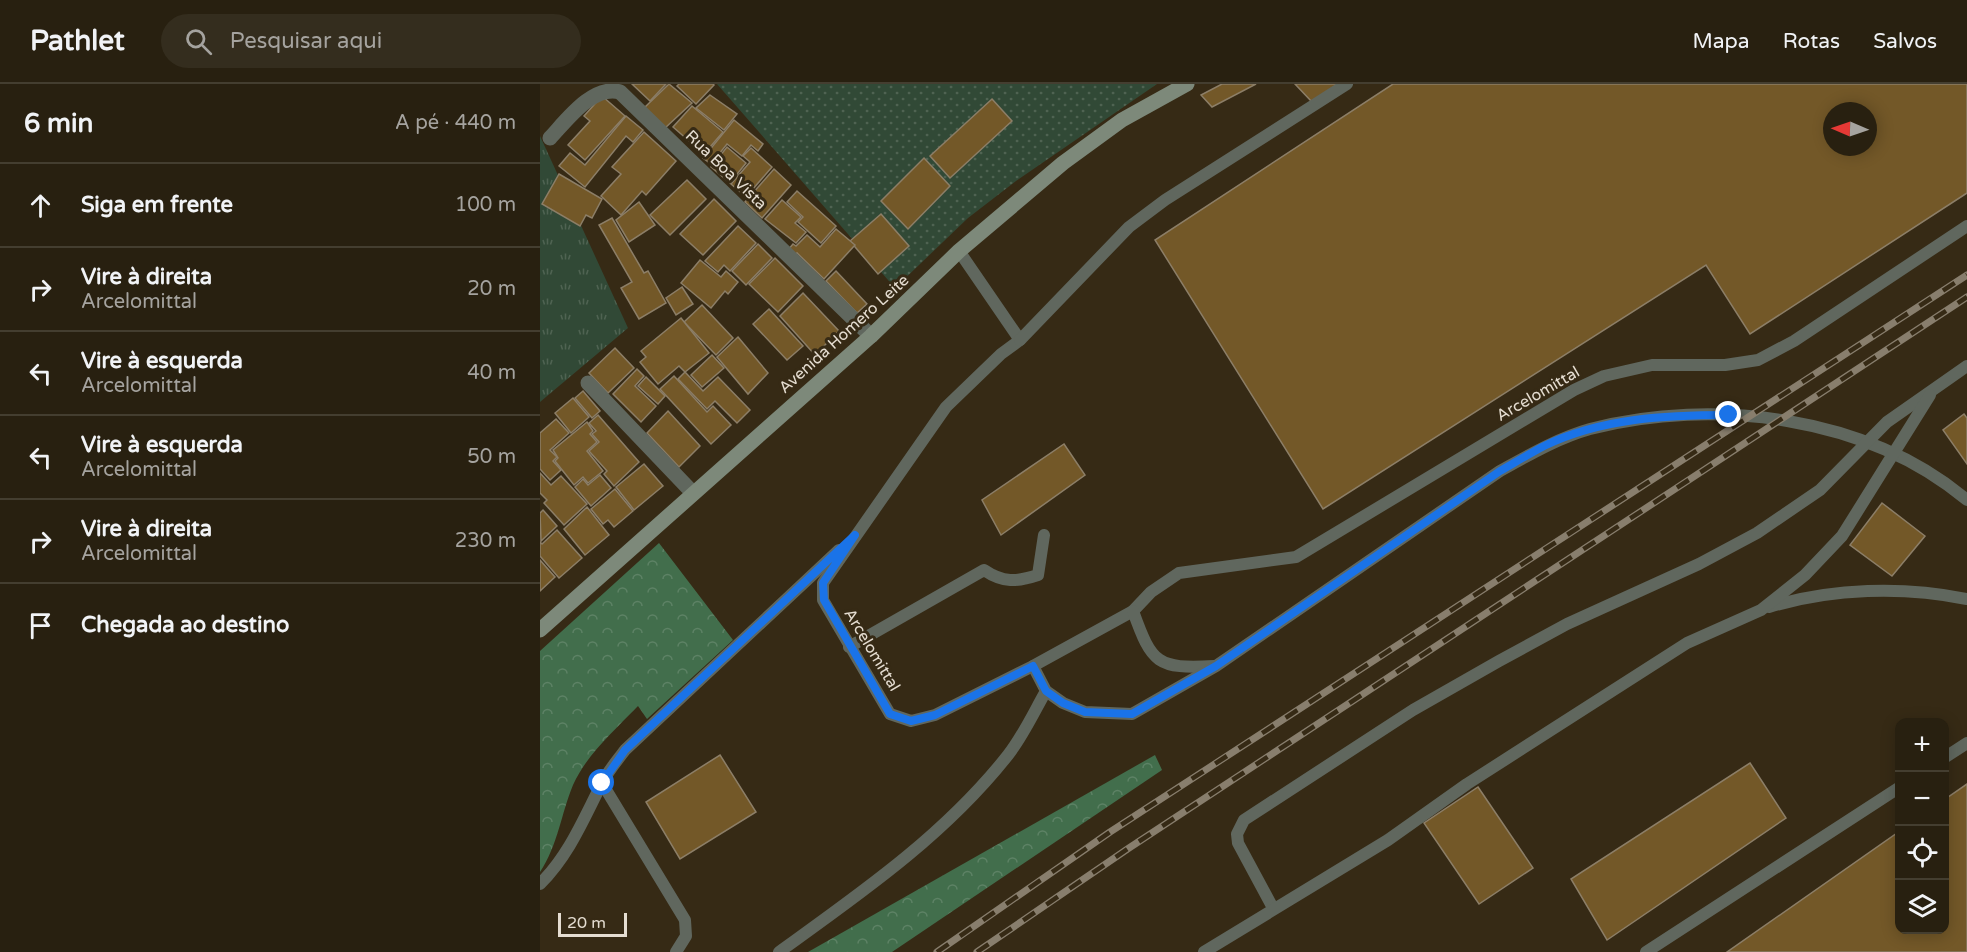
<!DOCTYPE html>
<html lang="pt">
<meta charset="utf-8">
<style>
:root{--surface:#282010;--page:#342d1e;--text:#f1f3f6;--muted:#a5a39f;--line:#443e30}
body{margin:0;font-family:"Varela Round",sans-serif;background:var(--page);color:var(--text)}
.controls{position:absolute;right:18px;bottom:18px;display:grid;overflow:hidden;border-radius:12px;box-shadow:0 3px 15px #0003}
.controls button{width:54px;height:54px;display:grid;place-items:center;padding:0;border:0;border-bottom:2px solid var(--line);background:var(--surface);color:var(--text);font:30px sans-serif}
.compass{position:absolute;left:1283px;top:18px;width:54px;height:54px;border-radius:50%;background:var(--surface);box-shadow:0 3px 15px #0003;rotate:272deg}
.scale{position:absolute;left:18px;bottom:15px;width:69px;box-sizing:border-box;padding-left:6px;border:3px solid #e5ddd1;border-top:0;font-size:16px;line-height:21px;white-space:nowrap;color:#e5ddd1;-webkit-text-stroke:4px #362a15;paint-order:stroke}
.stop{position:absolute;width:18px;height:18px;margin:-14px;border:4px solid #1a73e8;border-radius:50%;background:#fff}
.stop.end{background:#1a73e8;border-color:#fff;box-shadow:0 2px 6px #0008}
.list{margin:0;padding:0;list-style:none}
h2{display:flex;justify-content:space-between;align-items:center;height:78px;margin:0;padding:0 24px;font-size:26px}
h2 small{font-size:20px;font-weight:400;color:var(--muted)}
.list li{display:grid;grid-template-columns:39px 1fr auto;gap:18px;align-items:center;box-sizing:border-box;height:84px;padding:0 24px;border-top:2px solid var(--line)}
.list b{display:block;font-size:22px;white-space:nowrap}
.list p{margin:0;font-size:20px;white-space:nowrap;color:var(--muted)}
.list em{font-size:20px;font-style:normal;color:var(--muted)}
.icon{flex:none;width:33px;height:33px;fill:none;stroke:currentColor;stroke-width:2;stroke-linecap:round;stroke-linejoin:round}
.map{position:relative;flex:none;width:1427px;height:868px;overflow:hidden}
header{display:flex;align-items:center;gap:36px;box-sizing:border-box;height:84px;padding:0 30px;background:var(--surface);border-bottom:2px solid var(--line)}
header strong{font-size:28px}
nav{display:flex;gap:33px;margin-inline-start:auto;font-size:21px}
.search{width:420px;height:54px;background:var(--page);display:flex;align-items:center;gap:15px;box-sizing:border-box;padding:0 21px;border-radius:33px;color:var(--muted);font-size:22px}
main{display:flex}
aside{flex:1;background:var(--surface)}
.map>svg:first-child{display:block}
.grass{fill:url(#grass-dots)}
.forest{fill:url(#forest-crowns)}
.park{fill:url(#park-tufts)}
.building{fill:#735828;stroke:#8c7e67;stroke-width:1.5;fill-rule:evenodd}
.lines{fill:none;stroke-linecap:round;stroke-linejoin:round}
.lane{stroke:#60675e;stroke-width:12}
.street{stroke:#60675e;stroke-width:15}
.secondary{stroke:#7d897a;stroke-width:15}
.rail-casing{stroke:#887e6d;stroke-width:7}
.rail{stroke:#362a15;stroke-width:4.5;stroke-dasharray:14;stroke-linecap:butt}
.route{stroke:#1a73e8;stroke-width:8}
.labels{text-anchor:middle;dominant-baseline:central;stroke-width:6;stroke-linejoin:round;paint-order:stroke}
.street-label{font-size:16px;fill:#e5ddd1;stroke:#362a15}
</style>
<header>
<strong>Pathlet</strong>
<div class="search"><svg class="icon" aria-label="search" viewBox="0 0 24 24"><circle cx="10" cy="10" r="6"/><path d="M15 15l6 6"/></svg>Pesquisar aqui</div>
<nav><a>Mapa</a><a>Rotas</a><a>Salvos</a></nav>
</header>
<main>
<aside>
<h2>6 min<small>A pé · 440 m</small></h2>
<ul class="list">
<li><svg class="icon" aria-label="ahead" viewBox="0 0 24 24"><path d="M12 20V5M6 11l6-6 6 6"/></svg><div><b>Siga em frente</b></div><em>100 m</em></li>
<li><svg class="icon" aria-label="right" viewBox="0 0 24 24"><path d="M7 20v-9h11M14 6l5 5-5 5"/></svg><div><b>Vire à direita</b><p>Arcelomittal</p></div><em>20 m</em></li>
<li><svg class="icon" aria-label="left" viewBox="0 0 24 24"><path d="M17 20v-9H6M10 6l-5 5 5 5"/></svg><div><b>Vire à esquerda</b><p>Arcelomittal</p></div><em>40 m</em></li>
<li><svg class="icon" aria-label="left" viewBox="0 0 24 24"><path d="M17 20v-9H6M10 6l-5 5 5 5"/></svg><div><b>Vire à esquerda</b><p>Arcelomittal</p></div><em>50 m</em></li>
<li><svg class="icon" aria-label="right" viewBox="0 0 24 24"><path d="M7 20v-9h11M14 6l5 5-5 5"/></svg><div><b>Vire à direita</b><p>Arcelomittal</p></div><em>230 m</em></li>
<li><svg class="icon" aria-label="arrive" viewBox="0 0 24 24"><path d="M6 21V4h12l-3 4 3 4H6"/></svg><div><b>Chegada ao destino</b></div></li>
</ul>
</aside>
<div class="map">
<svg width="1427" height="868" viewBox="0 0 1427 868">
<defs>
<pattern id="grass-dots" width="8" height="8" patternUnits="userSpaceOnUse" patternTransform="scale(1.5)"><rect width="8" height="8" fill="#314936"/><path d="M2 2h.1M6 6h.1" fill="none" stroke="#4f6352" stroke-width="1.8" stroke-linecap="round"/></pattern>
<pattern id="forest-crowns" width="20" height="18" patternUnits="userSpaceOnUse" patternTransform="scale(1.5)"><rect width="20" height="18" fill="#426e4c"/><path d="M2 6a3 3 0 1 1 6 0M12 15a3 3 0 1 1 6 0" fill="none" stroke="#5d8265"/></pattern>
<pattern id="park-tufts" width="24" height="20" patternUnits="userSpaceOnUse" patternTransform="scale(1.5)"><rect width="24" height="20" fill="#314936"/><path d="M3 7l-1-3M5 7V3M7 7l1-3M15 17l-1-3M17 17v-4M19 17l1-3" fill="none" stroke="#4f6352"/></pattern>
</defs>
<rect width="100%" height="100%" fill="#362a15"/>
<path class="grass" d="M 177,0 L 617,0 L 476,97 L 428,134 L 355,204 Z"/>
<g class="forest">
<path d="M 119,459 L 193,556 L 107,635 L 98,622 C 74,647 47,670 33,701 C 21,730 18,761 0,788 L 0,567 Z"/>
<path d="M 615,671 L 622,686 L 352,868 L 268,868 Z"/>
</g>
<path class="park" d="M 0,52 L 88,244 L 0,318 Z"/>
<g class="building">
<path d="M 92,0 L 126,0 L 110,17 Z"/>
<path d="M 129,0 L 152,19 L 125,44 L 104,24 Z"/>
<path d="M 139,0 L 173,0 L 174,1 L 156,20 L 137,2 Z"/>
<path d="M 682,0 L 716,0 L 672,23 L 661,11 Z"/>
<path d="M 755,0 L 799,0 L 772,18 Z"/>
<path d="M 853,0 L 1427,0 L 1427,109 L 1210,250 L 1166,181 L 783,425 L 615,156 ZM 1292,27 L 1328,27 L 1328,63 L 1292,63 Z"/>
<path d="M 170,11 L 197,30 L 184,46 L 156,24 Z"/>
<path d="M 62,12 L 85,32 L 45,76 L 28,61 L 50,37 L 44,32 Z"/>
<path d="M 452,15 L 472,37 L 410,94 L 390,72 Z"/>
<path d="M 152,22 L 183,48 L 164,70 L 133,43 Z"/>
<path d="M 86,32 L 103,46 L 93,58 L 86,52 L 45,103 L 19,82 L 30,69 L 45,81 Z"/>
<path d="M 194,36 L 223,60 L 218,67 L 211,61 L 202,72 L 187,60 L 171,80 L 163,74 Z"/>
<path d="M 104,48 L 136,77 L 106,111 L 102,107 L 81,131 L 61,112 L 81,90 L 72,83 Z"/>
<path d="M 187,63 L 206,79 L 190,99 L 171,83 Z"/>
<path d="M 211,64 L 232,83 L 206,113 L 191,100 L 210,78 L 203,72 Z"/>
<path d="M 384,74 L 410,102 L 368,145 L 341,117 Z"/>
<path d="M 234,85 L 251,101 L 222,134 L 205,118 Z"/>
<path d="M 19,90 L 62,115 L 52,134 L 46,131 L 40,142 L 2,120 Z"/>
<path d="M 147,96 L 166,115 L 130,151 L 110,131 Z"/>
<path d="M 257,107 L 296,142 L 281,159 L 258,138 L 263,133 L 247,118 Z"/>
<path d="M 174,115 L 196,137 L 163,171 L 140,150 Z"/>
<path d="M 242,116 L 261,133 L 255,139 L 266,148 L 256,159 L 225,135 Z"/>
<path d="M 99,118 L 115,141 L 89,158 L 76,136 Z"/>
<path d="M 341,130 L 369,162 L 338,190 L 310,157 Z"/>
<path d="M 72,134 L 104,189 L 108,187 L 126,219 L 99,235 L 81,204 L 92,198 L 59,141 Z"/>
<path d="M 198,142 L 216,159 L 190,187 L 184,181 L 178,188 L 165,177 Z"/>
<path d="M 296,145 L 315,161 L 284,195 L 257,169 L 254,173 L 248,166 L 253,160 L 256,162 L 267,151 L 280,163 Z"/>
<path d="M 218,160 L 232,174 L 206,201 L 192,187 Z"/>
<path d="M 235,174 L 263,202 L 238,228 L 209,200 Z"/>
<path d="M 160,176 L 181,193 L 186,187 L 198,198 L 188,210 L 185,207 L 171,224 L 141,199 Z"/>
<path d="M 296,187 L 327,220 L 317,229 L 286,197 Z"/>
<path d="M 142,203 L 153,220 L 136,231 L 126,214 Z"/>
<path d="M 263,209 L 299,247 L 275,271 L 240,232 Z"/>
<path d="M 162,221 L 193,254 L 176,271 L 144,238 Z"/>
<path d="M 229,225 L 263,262 L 247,276 L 213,240 Z"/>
<path d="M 141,234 L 169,269 L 145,288 L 139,282 L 118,300 L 100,278 L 106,273 L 101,267 Z"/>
<path d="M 198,253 L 228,289 L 208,310 L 177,273 Z"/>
<path d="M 75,264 L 94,284 L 68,309 L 49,289 Z"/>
<path d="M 172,271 L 184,284 L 162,303 L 151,291 Z"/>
<path d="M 97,285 L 104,292 L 95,302 L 116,322 L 101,338 L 73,310 Z"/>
<path d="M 145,288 L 163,307 L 178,293 L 210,326 L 197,339 L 175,317 L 167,325 L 138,295 Z"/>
<path d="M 134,292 L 167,328 L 173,322 L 191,341 L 171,360 L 120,305 Z"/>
<path d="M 106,293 L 125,312 L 118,320 L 98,302 Z"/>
<path d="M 43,307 L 60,327 L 52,334 L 35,314 Z"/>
<path d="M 33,314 L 49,333 L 31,349 L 15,329 Z"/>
<path d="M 128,327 L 160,362 L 139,383 L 107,349 Z"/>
<path d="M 1424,330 L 1427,334 L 1427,380 L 1403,346 Z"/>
<path d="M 58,331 L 99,378 L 74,402 L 64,390 L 67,387 L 49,367 L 59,358 L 52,350 L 56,347 L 49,339 Z"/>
<path d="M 16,335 L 29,349 L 10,366 L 17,373 L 13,377 L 21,386 L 10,396 L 0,385 L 0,349 Z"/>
<path d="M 47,338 L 53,347 L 50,350 L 57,358 L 47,367 L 63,387 L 48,399 L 43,393 L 34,401 L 15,377 L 18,374 L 13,366 Z"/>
<path d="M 524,360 L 545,391 L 461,451 L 442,416 Z"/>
<path d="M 104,380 L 123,402 L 94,426 L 76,403 Z"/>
<path d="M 0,389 L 11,401 L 21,392 L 47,420 L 24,441 L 4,419 L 7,416 L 0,409 Z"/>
<path d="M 60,391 L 71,404 L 51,422 L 35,403 L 43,395 L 48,401 Z"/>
<path d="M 75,405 L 93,427 L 74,443 L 68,436 L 63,440 L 51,425 Z"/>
<path d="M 1342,419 L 1385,452 L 1352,492 L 1310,461 Z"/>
<path d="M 47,423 L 69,451 L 45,471 L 24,445 Z"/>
<path d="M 3,426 L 17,442 L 1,457 L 0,429 Z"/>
<path d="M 17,446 L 42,474 L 19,494 L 0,472 L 0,458 L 2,460 Z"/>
<path d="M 0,476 L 15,493 L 0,507 Z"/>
<path d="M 180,671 L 216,728 L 140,775 L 106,718 Z"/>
<path d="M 1210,679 L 1246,734 L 1067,856 L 1031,795 Z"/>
<path d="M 1427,700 L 1427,868 L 1187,868 L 1360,747 L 1360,846 L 1404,846 L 1404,716 Z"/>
<path d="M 938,703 L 993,784 L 939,820 L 884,739 Z"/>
</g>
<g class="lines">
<g class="lane">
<path d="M 419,167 L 480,256 L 461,270 L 406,323 L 283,499 L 283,516 L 350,630 L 371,637 L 395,631 L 493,582 L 593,527 L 611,508 L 639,489 L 756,473 L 1034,306 L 1064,292 L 1112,281 L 1185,281 L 1218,276 L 1254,257 L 1427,142"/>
<path d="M 480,256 L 589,143 L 625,116 L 807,0"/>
<path d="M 1229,523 C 1292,504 1363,502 1427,515"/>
<path d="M 593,527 C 612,580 617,585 674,582"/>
<path d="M 309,563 L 444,486 C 463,499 477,498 498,491 L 504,451"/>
<path d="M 493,582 L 506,607 L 523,619 L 545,628 L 592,630 L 676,582 L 960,387 C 989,371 1018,354 1050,345 C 1174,313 1327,332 1427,416"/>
<path d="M 1404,674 L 1427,659"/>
<path d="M 62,699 L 145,836 L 146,852 L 136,868"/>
<path d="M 0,800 C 29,771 43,736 61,701 C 67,688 77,677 85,666 L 299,466"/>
<path d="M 733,824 L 698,759 L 697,750 L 704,736 L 873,626 L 959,577 L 1027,540 L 1159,480 L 1217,449 L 1280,406 L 1347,338 L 1427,282"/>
<path d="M 239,868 C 321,809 405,751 468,671 C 483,652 494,628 506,607"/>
<path d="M 664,868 L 848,756 L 927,700 L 1147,559 L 1221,526 L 1265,491 L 1302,452 L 1390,311"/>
<path d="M 1106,868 L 1360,703"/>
</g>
<g class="street">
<path d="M 10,54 C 26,37 53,0 80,8 L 331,252"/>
<path d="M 48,299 L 152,408"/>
</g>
<path class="secondary" d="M 0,546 L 331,252 L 419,167 L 523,79 L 582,36 L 647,0"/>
<defs>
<g id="rail">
<path d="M 397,868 L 570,748 L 1427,191"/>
<path d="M 437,868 L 589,764 L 1427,213"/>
</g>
</defs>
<use href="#rail" class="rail-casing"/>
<use href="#rail" class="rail"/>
</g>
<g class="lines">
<path class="route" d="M 62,699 L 85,666 L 315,451 L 283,499 L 284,516 L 350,630 L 371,637 L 395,631 L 493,582 L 506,607 L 523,619 L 545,628 L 592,630 L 676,582 L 960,387 C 974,379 989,370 1004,362 C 1061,334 1127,331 1189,331"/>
</g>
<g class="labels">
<g class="street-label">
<text transform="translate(186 86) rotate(44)">Rua Boa Vista</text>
<text transform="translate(304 250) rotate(-42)">Avenida Homero Leite</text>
<text transform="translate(998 310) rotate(-30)">Arcelomittal</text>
<text transform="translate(332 566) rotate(59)">Arcelomittal</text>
</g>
</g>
</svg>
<div class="controls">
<button>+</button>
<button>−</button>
<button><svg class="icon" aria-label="locate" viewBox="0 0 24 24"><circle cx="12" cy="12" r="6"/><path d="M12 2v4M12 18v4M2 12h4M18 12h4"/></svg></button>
<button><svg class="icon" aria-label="layers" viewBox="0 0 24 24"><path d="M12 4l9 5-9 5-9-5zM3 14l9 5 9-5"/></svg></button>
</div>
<svg class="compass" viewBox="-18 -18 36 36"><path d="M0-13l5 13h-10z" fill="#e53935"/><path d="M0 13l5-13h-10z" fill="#a5a39f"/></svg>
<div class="scale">20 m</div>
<div class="stop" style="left:62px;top:699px"></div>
<div class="stop end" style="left:1189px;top:331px"></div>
</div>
</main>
